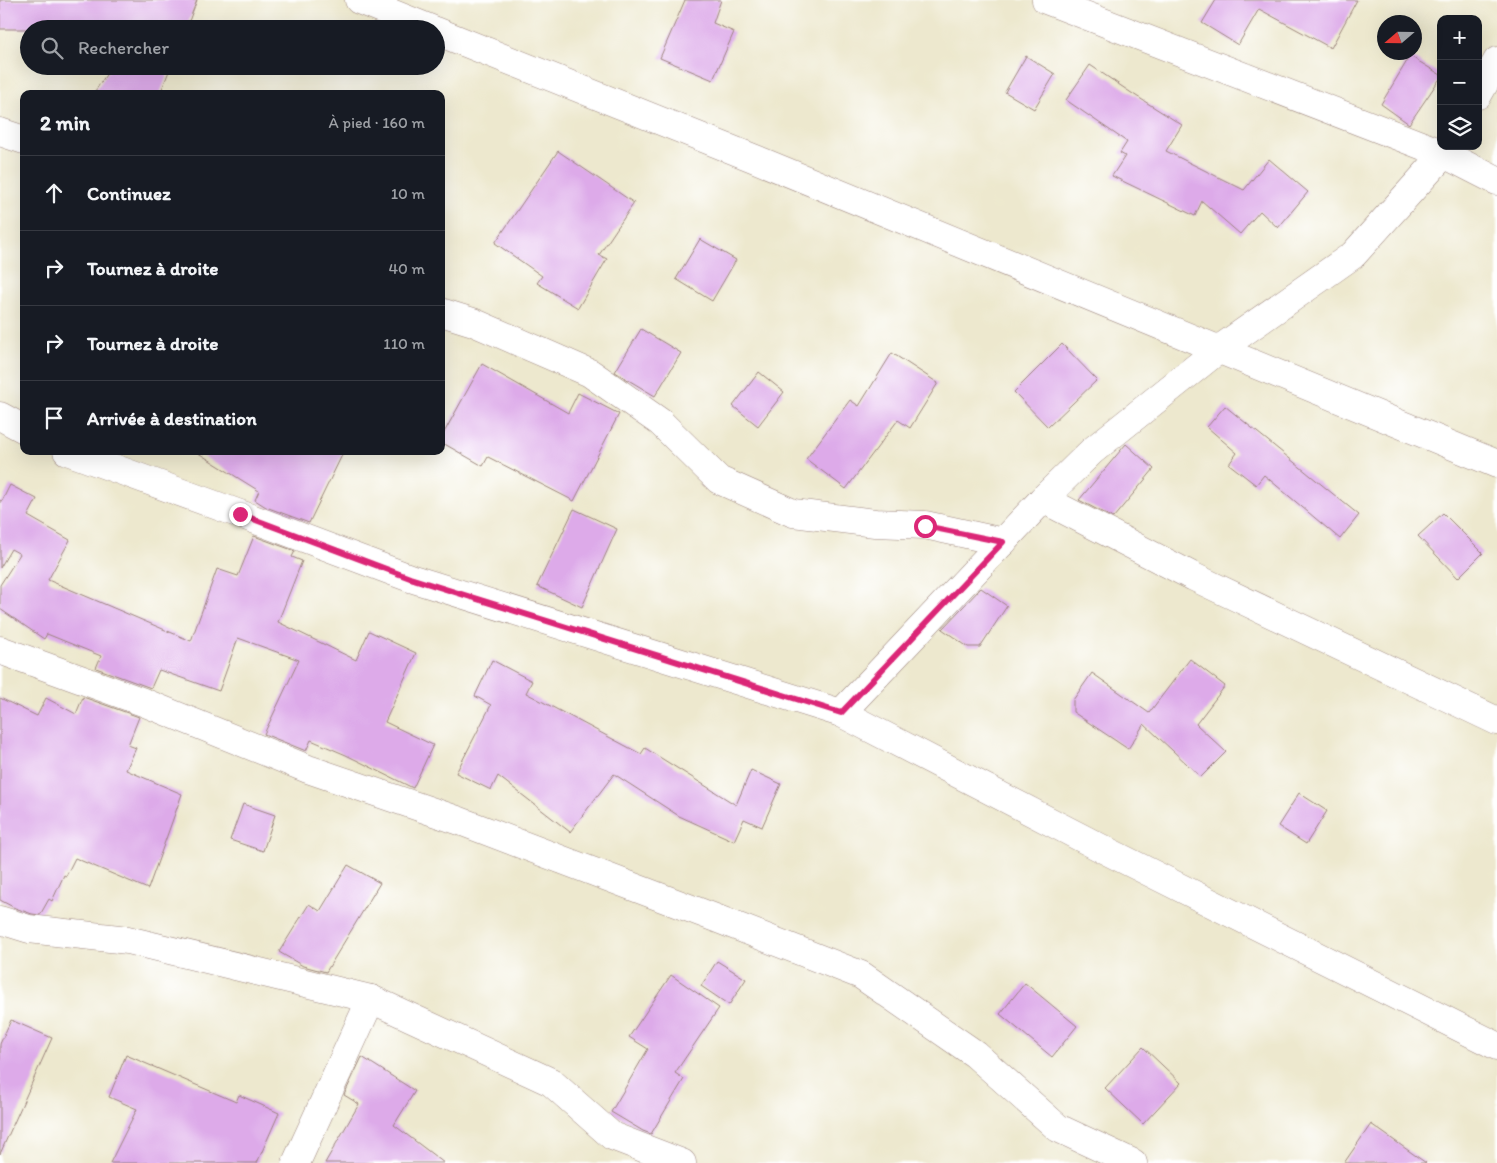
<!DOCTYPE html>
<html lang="fr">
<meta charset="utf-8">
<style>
:root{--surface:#171b24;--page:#20242c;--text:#f1f3f6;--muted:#9ea1a6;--line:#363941}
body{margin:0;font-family:Itim,sans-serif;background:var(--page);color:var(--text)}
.controls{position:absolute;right:15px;top:15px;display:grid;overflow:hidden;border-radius:10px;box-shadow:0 5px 20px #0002}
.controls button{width:45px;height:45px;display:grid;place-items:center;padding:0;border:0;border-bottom:1px solid var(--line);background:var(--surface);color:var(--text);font:25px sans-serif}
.compass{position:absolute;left:1377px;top:15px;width:45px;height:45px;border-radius:50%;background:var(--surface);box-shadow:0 5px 20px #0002;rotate:250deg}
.stop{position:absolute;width:15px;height:15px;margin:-11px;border:4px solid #db2777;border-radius:50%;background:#fff}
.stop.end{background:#db2777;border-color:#fff;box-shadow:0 1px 5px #0008}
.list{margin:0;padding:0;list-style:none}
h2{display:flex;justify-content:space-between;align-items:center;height:65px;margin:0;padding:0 20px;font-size:21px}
h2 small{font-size:16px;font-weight:400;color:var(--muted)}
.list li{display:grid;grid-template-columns:32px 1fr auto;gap:15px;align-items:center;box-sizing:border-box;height:75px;padding:0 20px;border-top:1px solid var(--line)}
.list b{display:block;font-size:19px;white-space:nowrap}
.list em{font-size:16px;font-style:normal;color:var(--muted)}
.icon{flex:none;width:28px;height:28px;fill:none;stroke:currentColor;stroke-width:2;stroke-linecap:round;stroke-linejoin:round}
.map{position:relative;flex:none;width:1497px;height:1163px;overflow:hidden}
.search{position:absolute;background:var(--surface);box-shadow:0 5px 20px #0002;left:20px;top:20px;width:425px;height:55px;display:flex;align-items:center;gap:12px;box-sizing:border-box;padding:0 18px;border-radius:28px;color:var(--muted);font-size:19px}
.panel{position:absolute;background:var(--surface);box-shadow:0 5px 20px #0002;left:20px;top:90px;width:425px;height:365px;border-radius:10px}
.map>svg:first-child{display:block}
.building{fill:#ddaae9}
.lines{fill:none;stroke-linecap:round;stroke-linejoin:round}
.street-casing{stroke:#9c847c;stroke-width:29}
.street{stroke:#fff;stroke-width:28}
.route{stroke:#db2777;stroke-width:6}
</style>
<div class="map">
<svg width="1497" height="1163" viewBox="0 0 1497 1163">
<rect width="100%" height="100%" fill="#fff"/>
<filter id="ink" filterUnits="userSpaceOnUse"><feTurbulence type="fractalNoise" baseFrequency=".02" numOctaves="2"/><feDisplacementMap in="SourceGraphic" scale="10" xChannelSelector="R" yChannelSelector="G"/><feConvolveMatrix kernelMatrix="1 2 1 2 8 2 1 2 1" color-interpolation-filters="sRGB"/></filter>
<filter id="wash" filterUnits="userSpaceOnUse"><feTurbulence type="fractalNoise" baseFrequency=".0096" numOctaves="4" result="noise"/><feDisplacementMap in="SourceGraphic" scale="20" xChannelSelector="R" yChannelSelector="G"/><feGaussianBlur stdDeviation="1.12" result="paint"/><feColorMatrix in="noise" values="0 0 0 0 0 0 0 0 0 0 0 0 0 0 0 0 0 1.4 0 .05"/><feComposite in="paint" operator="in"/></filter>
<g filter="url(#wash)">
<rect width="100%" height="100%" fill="#ede8ce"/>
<g id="blocks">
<g class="building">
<path d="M 0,0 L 197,0 L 186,29 L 0,29 Z"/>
<path d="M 685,0 L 721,0 L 713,23 L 734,32 L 713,80 L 660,58 Z"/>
<path d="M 1216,0 L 1357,0 L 1331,48 L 1259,9 L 1238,45 L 1202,23 Z"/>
<path d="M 1026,56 L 1055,74 L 1034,109 L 1005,92 Z"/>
<path d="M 1410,56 L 1441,75 L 1441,77 L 1409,124 L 1381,104 Z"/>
<path d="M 1090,65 L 1133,94 L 1182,125 L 1166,151 L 1244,190 L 1269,159 L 1308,192 L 1278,228 L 1260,211 L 1240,234 L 1202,201 L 1195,216 L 1112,176 L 1125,156 L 1120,153 L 1127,142 L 1066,100 Z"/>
<path d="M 112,66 L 171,66 L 160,94 L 93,94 Z"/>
<path d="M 558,151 L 634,203 L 599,255 L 607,259 L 578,308 L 537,283 L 542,276 L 495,243 Z"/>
<path d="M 700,239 L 736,260 L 712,301 L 676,279 Z"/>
<path d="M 641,329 L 681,353 L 655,396 L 615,372 Z"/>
<path d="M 1062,344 L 1097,380 L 1048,427 L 1014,392 Z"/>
<path d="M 892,353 L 938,383 L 910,428 L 898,420 L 846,489 L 806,459 L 850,400 L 859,406 Z"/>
<path d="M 482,364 L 568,413 L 578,393 L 619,414 L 574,501 L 488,457 L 483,466 L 441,442 L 441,438 Z"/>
<path d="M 759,372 L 784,392 L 758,426 L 733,406 Z"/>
<path d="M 1225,406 L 1359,515 L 1340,539 L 1264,475 L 1256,485 L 1229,464 L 1237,453 L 1207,427 Z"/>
<path d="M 1126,444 L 1154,469 L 1113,518 L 1079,500 Z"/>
<path d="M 195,451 L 344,451 L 309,523 L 266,507 L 255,500 L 259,491 Z"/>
<path d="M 10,485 L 37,499 L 28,516 L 70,540 L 48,580 L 191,641 L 217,569 L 238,576 L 254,536 L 295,551 L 292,557 L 302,561 L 278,622 L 356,660 L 369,631 L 416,653 L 385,722 L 433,745 L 413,788 L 346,755 L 311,740 L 306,751 L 264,734 L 299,660 L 238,638 L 219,691 L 159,670 L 151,688 L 96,668 L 101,656 L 47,634 L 44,639 L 0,609 L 0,585 L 20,554 L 11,549 L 0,568 L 0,500 L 2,501 Z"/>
<path d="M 574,509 L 617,529 L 582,607 L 537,586 Z"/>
<path d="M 1443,513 L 1483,553 L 1458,578 L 1418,536 Z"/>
<path d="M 981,588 L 1007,606 L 980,647 L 968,647 L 942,629 Z"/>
<path d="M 1190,659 L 1225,686 L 1196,724 L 1226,752 L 1201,777 L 1144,724 L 1128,749 L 1073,712 L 1073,700 L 1092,673 L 1149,713 Z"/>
<path d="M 492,660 L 532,681 L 526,693 L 641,754 L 645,748 L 736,805 L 751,770 L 781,784 L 762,827 L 744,819 L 734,841 L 679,816 L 614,774 L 570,832 L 498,776 L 491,790 L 456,773 L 491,705 L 475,696 Z"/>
<path d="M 83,697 L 139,717 L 128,745 L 136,748 L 126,770 L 182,794 L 148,889 L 75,858 L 66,876 L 64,875 L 52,901 L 49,899 L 40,915 L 32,914 L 15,908 L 0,900 L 0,698 L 37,716 L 46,698 L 76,714 Z"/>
<path d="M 1299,793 L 1327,811 L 1306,844 L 1278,826 Z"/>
<path d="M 243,804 L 275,815 L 263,851 L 230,840 Z"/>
<path d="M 348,865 L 380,883 L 326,972 L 303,966 L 279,952 L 309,904 L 320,911 Z"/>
<path d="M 717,961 L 746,979 L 729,1005 L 701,986 Z"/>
<path d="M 671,975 L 719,1008 L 675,1073 L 684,1079 L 651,1134 L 643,1131 L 611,1112 L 648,1049 L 629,1037 Z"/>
<path d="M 1025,983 L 1077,1026 L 1052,1057 L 1000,1014 Z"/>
<path d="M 11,1020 L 52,1038 L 0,1154 L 0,1044 Z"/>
<path d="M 1143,1047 L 1181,1083 L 1143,1124 L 1105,1088 Z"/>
<path d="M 126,1055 L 236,1102 L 239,1095 L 279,1113 L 257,1163 L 110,1163 L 137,1109 L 109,1097 Z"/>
<path d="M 362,1057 L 415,1091 L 394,1125 L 444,1163 L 325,1163 L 359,1104 L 344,1095 Z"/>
<path d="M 1371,1124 L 1426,1163 L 1344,1163 Z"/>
</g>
</g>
</g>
<g filter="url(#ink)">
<use href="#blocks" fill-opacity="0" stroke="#9c847c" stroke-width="1"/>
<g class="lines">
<defs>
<g id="street">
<path d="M 359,0 L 431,29"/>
<path d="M 1046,0 L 1444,154 L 1497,181"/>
<path d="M 436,31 L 753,158 L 1497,464"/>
<path d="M 1478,95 L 1497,61"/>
<path d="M 0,132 L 24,140"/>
<path d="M 441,312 L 473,322 L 590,373 L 660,422 L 719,480 L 793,513 L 875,523 L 925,525 L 1003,542"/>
<path d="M 0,416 L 24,429"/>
<path d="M 67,451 L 240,514 L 410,578 L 841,713 L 1101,848 L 1497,1046"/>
<path d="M 1043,499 L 1194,577 L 1497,721"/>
<path d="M 0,650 L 143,702 L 308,769 L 460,821 L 718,919 L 861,975 L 975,1054 L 1058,1128 L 1133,1163"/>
<path d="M 841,713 L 1043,499 L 1092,451 L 1218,350 L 1353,255 L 1444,154 L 1449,146"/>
<path d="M 0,920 L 29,929 L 128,940 L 371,999 L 551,1082 L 612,1136 L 682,1163"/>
<path d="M 296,1163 L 371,999"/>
</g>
</defs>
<use href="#street" class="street-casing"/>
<use href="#street" class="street"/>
</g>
</g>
<g class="lines" filter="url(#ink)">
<path class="route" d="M 240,514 L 410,578 L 841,713 L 1003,542 L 925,526"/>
</g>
</svg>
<div class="controls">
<button>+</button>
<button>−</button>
<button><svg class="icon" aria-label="layers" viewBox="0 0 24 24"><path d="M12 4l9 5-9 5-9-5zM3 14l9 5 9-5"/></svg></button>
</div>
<svg class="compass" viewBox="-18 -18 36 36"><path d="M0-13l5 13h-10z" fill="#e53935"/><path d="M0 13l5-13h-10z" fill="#9ea1a6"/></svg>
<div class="stop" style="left:925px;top:526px"></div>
<div class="stop end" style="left:240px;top:514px"></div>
<div class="search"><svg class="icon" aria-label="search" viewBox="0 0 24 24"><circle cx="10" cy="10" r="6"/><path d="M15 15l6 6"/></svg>Rechercher</div>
<section class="panel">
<h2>2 min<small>À pied · 160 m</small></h2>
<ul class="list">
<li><svg class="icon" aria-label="ahead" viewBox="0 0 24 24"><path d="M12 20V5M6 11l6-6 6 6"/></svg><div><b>Continuez</b></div><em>10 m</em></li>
<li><svg class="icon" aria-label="right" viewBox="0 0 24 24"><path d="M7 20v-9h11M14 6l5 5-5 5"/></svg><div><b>Tournez à droite</b></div><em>40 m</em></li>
<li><svg class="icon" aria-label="right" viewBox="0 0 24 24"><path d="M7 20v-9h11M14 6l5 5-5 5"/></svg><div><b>Tournez à droite</b></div><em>110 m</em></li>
<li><svg class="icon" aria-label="arrive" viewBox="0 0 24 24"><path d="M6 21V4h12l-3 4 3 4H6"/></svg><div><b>Arrivée à destination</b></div></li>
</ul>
</section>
</div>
